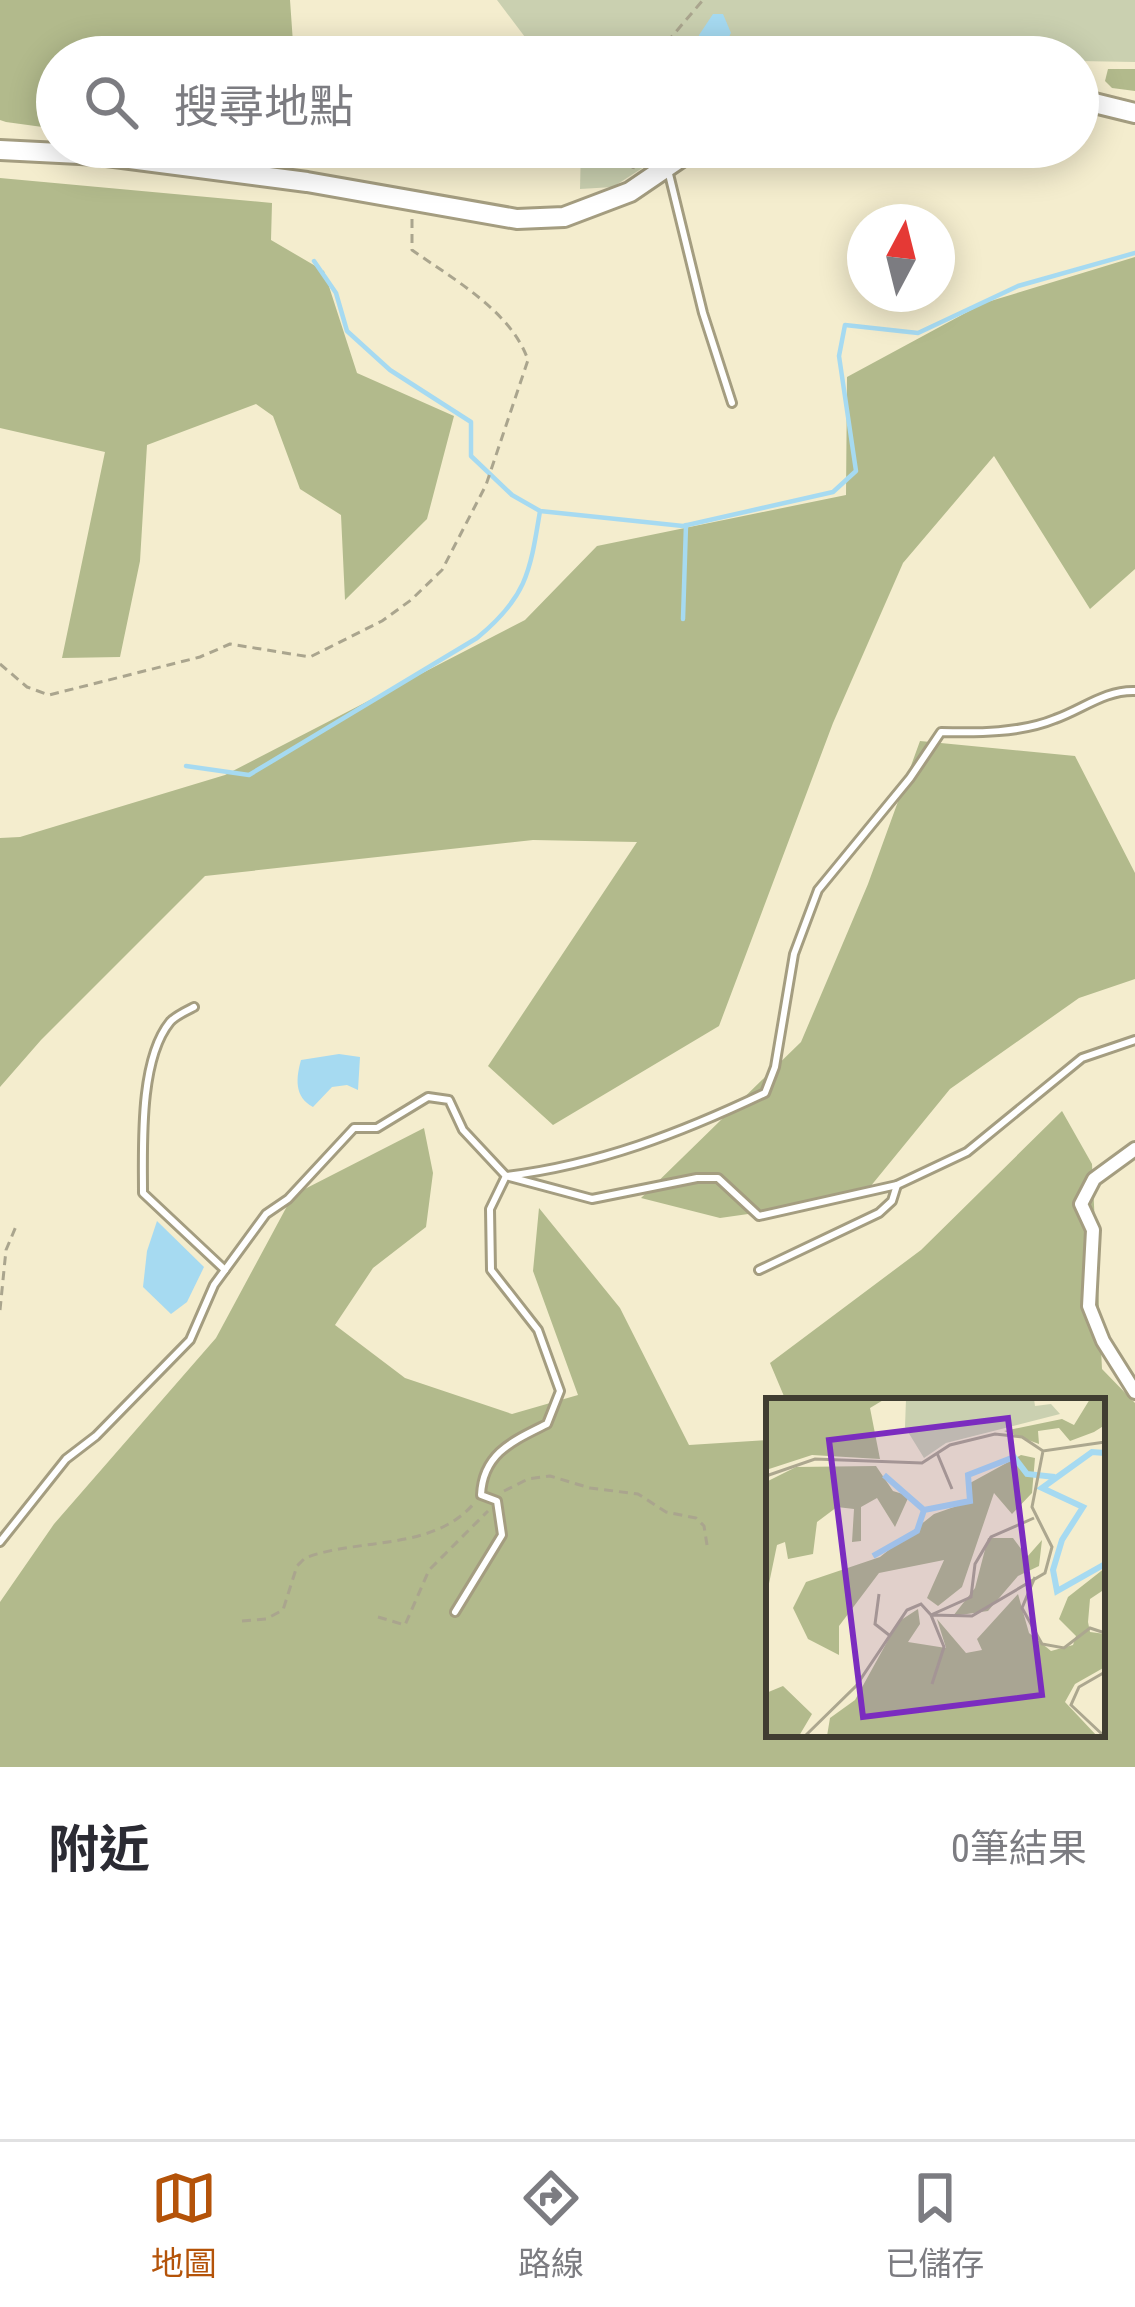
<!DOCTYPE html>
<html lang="zh-TW">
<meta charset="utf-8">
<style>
:root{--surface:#fff;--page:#f7f7f7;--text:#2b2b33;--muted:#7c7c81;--line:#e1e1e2;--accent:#b45309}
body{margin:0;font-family:"Roboto Condensed","Noto Sans TC",sans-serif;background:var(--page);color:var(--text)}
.compass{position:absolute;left:847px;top:204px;width:108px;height:108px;border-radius:50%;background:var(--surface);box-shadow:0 6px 30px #0003;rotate:7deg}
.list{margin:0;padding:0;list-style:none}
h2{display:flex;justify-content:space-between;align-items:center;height:156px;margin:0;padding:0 48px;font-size:51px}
h2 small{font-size:39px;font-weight:400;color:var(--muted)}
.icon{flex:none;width:66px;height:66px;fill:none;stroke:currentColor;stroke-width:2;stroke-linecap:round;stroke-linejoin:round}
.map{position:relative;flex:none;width:1135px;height:1767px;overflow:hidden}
.search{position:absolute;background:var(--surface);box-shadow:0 6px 30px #0003;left:36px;right:36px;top:36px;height:132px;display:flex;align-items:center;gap:30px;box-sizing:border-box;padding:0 42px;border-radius:66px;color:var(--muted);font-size:45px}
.sheet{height:372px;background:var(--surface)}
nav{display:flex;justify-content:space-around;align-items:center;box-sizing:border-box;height:168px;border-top:3px solid var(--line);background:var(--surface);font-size:33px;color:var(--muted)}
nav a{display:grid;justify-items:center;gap:6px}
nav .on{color:var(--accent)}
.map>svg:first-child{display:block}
.green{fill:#cad0b0}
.forest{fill:#b2ba8c}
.water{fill:#a6daf1}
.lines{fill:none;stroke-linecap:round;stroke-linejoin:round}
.stream{stroke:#a6daf1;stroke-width:4.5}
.lane-casing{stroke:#a49d80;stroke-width:12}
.street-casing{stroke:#a49d80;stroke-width:18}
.secondary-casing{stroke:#a49d80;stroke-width:24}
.path{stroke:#aaa58e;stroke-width:3;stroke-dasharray:9 6;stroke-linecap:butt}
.lane{stroke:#fff;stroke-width:6}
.street{stroke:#fff;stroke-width:12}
.secondary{stroke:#fff;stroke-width:18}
.inset-river{fill:none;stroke:#a6daf1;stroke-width:6}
.inset-road{fill:none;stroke:#aca78f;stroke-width:3}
.view{fill:#7b2cbf;fill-opacity:0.15;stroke:#7b2cbf;stroke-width:6}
.inset-edge{fill:none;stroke:#403d31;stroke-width:6}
</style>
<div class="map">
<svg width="1135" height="1767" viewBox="0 0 1135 1767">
<rect width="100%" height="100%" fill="#f4edce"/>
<g class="green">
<path d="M 497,0 L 1135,0 L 1135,62 L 1078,61 L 1078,57 L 540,57 Z"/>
<path d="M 581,147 L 675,147 L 613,187 L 580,189 Z"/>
</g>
<g class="forest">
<path d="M 0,0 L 290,0 L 294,57 L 57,57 L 57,129 L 6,122 L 0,120 Z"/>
<path d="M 1108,69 L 1135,69 L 1135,91 L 1112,88 L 1105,81 Z"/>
<path d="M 188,147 L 300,147 L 301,162 Z"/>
<path d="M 0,178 L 272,203 L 271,240 L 324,271 L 357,373 L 454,416 L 427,519 L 345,600 L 341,515 L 300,489 L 273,416 L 256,404 L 147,445 L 140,561 L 120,657 L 62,658 L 105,452 L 0,428 Z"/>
<path d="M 1135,257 L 1135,569 L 1090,609 L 994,456 L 903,563 L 833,723 L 719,1026 L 553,1125 L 488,1066 L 637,842 L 533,840 L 205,876 L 41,1040 L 0,1087 L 0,838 L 20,837 L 225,775 L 525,620 L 597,546 L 846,495 L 847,377 L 984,303 Z"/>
<path d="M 920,741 L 1075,756 L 1135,873 L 1135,979 L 1079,998 L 950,1089 L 861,1198 L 720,1218 L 641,1198 L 801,1042 L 868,884 Z"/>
<path d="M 1062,1111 L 1092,1164 L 1102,1369 L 1135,1403 L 1135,1767 L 0,1767 L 0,1602 L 54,1524 L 216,1338 L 293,1195 L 424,1128 L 433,1173 L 426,1227 L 373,1268 L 335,1325 L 405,1378 L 512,1414 L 578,1395 L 533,1271 L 539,1208 L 620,1308 L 689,1445 L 769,1440 L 769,1734 L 1102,1734 L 1102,1401 L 786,1401 L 770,1363 L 921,1250 Z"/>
</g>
<g class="water">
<path d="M 713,14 L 723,14 L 731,33 L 719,55 L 703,57 L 698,52 L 699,35 Z"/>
<path d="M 339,1054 L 360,1057 L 358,1090 L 347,1085 L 332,1087 L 313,1107 C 294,1097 296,1078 301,1060 Z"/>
<path d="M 157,1221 L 204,1267 L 187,1302 L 171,1314 L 143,1287 L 147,1251 Z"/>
</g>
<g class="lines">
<g class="stream">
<path d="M 314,261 L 336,293 L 347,331 L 390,370 L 471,422 L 471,456 L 512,495 L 540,511 L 683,526 L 833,492 L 856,471 L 839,356 L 845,325 L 918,333 L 1018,286 L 1135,253"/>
<path d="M 683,619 L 686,525"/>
<path d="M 186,766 L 249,775 L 477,638 C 527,597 530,572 540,511"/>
</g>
<defs>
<g id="lane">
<path d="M 668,170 L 703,313 L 732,403"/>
<path d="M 194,1007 C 186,1011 175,1016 170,1022 C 139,1060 143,1146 143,1193 L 225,1270"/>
<path d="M 759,1270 L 879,1213 L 892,1201 L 897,1185"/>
<path d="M 0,1542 L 66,1459 L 96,1436 L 190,1340 L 214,1285 L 266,1214 L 288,1199 L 354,1128 L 377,1128 L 428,1097 L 449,1100 L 463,1130 L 506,1176 L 592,1199 L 697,1178 L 718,1178 L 759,1216 L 897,1185 L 967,1152 L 1082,1058 L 1135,1040"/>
<path d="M 455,1612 L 502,1535 L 497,1501 L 481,1495 C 483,1453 513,1441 547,1424 L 560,1391 L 538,1330 L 491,1270 L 490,1209 L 506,1176 C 598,1165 681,1133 765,1093 L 775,1067 L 794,954 L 818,890 L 910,778 L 941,732 C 977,733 1021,733 1055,719 C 1083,709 1105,690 1135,691"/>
</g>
<path id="street" d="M 1135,1149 L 1094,1179 L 1081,1204 L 1093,1230 L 1089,1306 L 1103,1341 L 1135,1392"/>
<g id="secondary">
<path d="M 1078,99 L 1135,113"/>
<path d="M 0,150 L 99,155 L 307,182 L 517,219 L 564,217 L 630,192 L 696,147"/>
</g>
</defs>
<use href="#lane" class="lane-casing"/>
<use href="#street" class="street-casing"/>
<use href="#secondary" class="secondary-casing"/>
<g class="path">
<path d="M 662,57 L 668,41 L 703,0"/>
<path d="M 633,169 L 636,147"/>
<path d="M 0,664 L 27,687 L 49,695 L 200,657 L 230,644 L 310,657 L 382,621 L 411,600 L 442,570 L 486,485 L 528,360 C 511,311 453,279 412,250 L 412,216"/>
<path d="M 0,1310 L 6,1250 L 17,1224"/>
<path d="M 504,1491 L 528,1479 L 550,1476 L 590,1488 L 638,1494 L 666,1512 L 696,1518 L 704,1526 L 707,1545"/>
<path d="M 378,1617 L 405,1625 L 429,1570 L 488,1511"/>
<path d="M 242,1621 L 266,1619 L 283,1610 L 297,1566 L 305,1558 C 360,1537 435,1552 476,1501"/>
</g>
<use href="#lane" class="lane"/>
<use href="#street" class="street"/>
<use href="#secondary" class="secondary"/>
</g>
<g transform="translate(766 1398)">
<rect width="339" height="339" fill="#f4edce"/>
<path d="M 140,1 L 268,1 L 269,8 L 285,6 L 294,16 L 180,45 L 158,60 L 139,29 Z" fill="#cad0b0"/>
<path d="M 0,1 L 119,1 L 104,10 L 114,61 L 46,57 L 0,72 ZM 324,1 L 336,1 L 339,27 L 328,34 L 304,43 L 293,30 L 272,33 L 273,46 L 238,33 L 296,21 L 308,27 ZM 255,57 L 269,60 L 266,95 L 246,116 L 228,95 L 196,189 L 172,208 L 161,200 L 178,162 L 113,175 L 73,228 L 73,257 L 42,241 L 27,210 L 40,184 L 114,159 L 168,116 L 205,103 L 204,85 ZM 110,68 L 127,93 L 143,98 L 129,129 L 111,100 L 95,109 L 95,143 L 86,144 L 88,111 L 71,109 L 51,124 L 47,156 L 22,161 L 19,144 L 11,147 L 0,200 L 0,84 L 30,69 ZM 222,140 L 247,140 L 261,159 L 276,142 L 273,168 L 252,178 L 222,213 L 187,218 L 209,190 ZM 339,170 L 339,191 L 324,201 L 322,224 L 324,234 L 339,236 L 339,269 L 309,286 L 299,304 L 331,338 L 61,338 L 64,320 L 89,302 L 132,224 L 152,211 L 154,226 L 142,244 L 180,250 L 171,221 L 200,255 L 216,252 L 211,241 L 252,196 L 263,235 L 285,253 L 307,247 L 310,238 L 293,221 L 302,199 ZM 17,288 L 46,316 L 33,338 L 0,338 L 0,295 Z" fill="#b2ba8c"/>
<path class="inset-river" d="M 339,55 L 326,54 L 276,90 L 317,109 L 296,142 L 287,172 L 291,193 L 339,166M 118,77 L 158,112 L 204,103 L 202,77 L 248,59 L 261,76 L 289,79M 107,158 L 151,133 L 158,112"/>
<path class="inset-road" d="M 171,55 L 186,91M 0,78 L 49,61 L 156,65 L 184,47 L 229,36 L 256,39 L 277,53 L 339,44M 269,179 L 256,210 L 276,246 L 298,250 L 324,230 L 339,235M 113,196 L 109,226 L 123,237M 166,286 L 178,249 L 165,217 L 205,199 L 209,166 L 225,139 L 268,120M 39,338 L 90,288 L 141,212 L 155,206 L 165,217 L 206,218 L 279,175 L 286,149 L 266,109 L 277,53M 338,338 L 305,307 L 313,289 L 339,274"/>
<path class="view" d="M 242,20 L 276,297 L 97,319 L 63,42 Z"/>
<rect width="339" height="339" class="inset-edge"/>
</g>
</svg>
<svg class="compass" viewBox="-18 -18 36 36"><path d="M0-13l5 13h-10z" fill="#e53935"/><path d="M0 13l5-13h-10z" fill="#7c7c81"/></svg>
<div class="search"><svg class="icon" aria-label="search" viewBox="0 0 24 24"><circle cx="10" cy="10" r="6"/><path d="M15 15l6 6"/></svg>搜尋地點</div>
</div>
<section class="sheet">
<h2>附近<small>0筆結果</small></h2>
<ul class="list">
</ul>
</section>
<nav>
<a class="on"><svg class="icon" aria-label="map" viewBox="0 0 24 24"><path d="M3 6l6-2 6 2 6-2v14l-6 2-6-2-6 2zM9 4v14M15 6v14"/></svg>地圖</a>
<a><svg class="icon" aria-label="directions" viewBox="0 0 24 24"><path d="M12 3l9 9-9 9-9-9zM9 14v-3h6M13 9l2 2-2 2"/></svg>路線</a>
<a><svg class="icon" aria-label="saved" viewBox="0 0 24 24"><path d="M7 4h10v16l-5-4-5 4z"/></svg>已儲存</a>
</nav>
